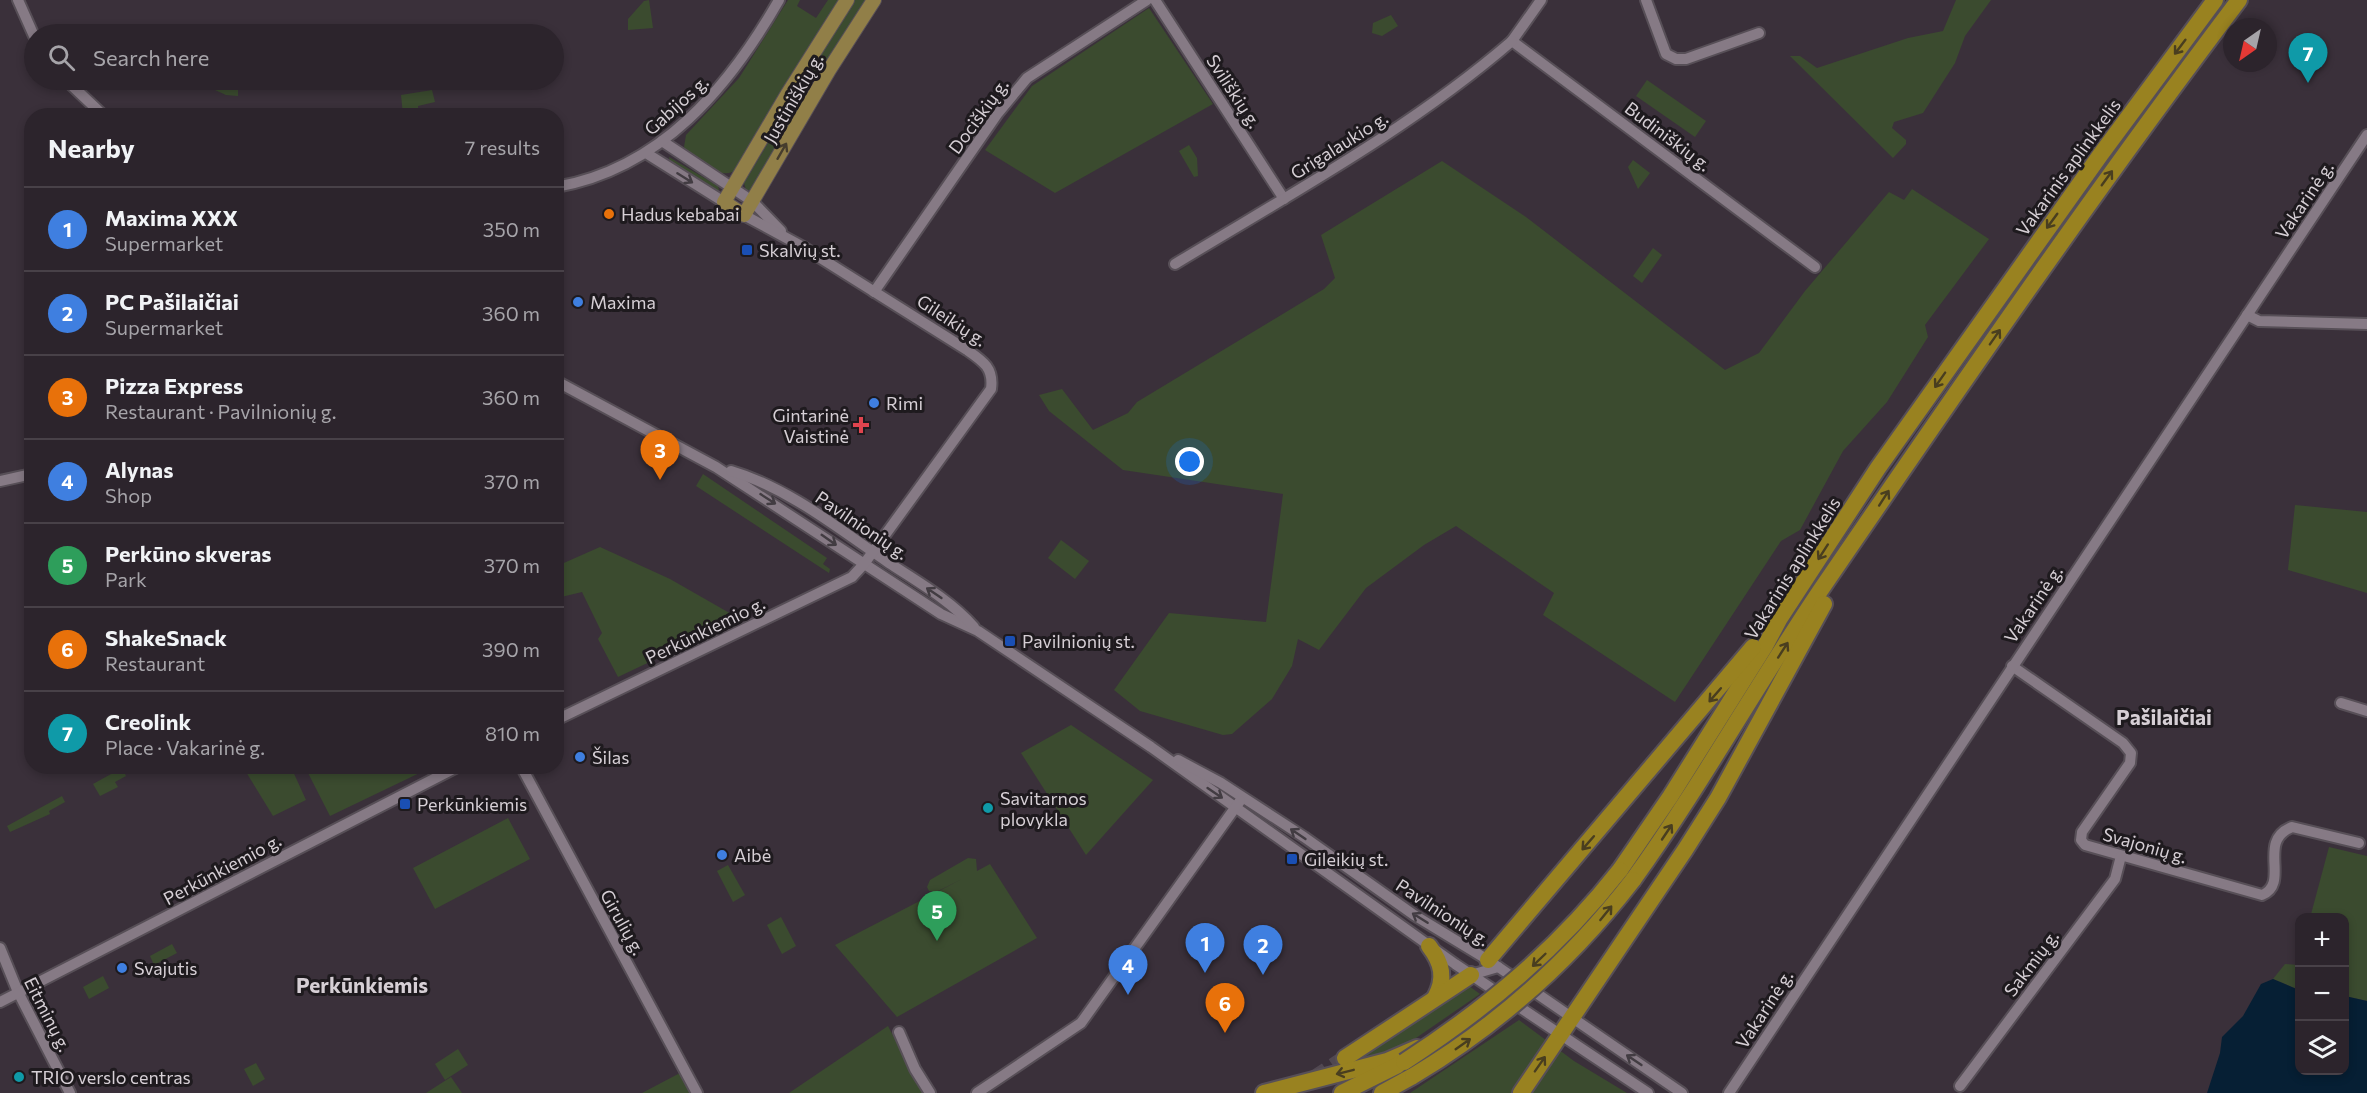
<!DOCTYPE html>
<meta charset="utf-8">
<style>
:root{--surface:#2c242c;--page:#383038;--text:#f1f3f6;--muted:#a6a4a9;--line:#484148;--accent:#8abfa5}
body{margin:0;font-family:Commissioner,sans-serif;background:var(--page);color:var(--text)}
.controls{position:absolute;right:18px;bottom:18px;display:grid;overflow:hidden;border-radius:12px;box-shadow:0 3px 9px #0003}
.controls button{width:54px;height:54px;display:grid;place-items:center;padding:0;border:0;border-bottom:2px solid var(--line);background:var(--surface);color:var(--text);font:30px sans-serif}
.compass{position:absolute;left:2223px;top:18px;width:54px;height:54px;border-radius:50%;background:var(--surface);box-shadow:0 3px 9px #0003;rotate:214deg}
.you{position:absolute;left:1190px;top:462px;width:21px;height:21px;margin:-15px;border:4px solid #fff;border-radius:50%;background:#1a73e8;box-shadow:0 0 0 9px #1a73e833}
.badge{display:grid;place-items:center;width:39px;height:39px;border-radius:50%;background:var(--accent);color:#fff;font-size:20px;font-weight:700}
.pin{position:absolute;translate:-50% -50px;filter:drop-shadow(0 2px 3px #0008)}
.pin::after{content:'';position:absolute;top:32px;width:21px;height:18px;background:inherit;clip-path:polygon(0 0,100% 0,50% 100%)}
.list{margin:0;padding:0;list-style:none}
h2{display:flex;justify-content:space-between;align-items:center;height:78px;margin:0;padding:0 24px;font-size:26px}
h2 small{font-size:20px;font-weight:400;color:var(--muted)}
.list li{display:grid;grid-template-columns:39px 1fr auto;gap:18px;align-items:center;box-sizing:border-box;height:84px;padding:0 24px;border-top:2px solid var(--line)}
.list b{display:block;font-size:22px;white-space:nowrap}
.list p{margin:0;font-size:20px;white-space:nowrap;color:var(--muted)}
.list em{font-size:20px;font-style:normal;color:var(--muted)}
.icon{flex:none;width:33px;height:33px;fill:none;stroke:currentColor;stroke-width:2;stroke-linecap:round;stroke-linejoin:round}
.map{position:relative;flex:none;width:2367px;height:1093px;overflow:hidden}
.search{position:absolute;background:var(--surface);box-shadow:0 3px 9px #0003;left:24px;top:24px;width:540px;height:66px;display:flex;align-items:center;gap:15px;box-sizing:border-box;padding:0 21px;border-radius:33px;color:var(--muted);font-size:22px}
.panel{position:absolute;background:var(--surface);box-shadow:0 3px 9px #0003;left:24px;top:108px;width:540px;height:666px;border-radius:24px}
.map>svg:first-child{display:block}
.green{fill:#3b4b2f}
.water{fill:#061f34}
.lines{fill:none;stroke-linecap:round;stroke-linejoin:round}
.highway-tunnel{stroke:#514851;stroke-width:16;stroke-dasharray:16 8;stroke-linecap:butt}
.minor-casing{stroke:#574f57;stroke-width:14}
.major-casing{stroke:#574f57;stroke-width:16}
.highway-casing{stroke:#574f57;stroke-width:20}
.minor{stroke:#867a85;stroke-width:10}
.major{stroke:#917f48;stroke-width:14}
.highway{stroke:#998220;stroke-width:16}
.highway-bridge-casing{stroke:#574f57;stroke-width:20;stroke-linecap:butt}
.highway-bridge{stroke:#998220;stroke-width:16}
.oneway{stroke:#493e1f}
.oneway2{stroke:#463d2d}
.oneway3{stroke:#423c42}
.food-dot{fill:#e8710a;stroke:#1e1a1e;stroke-width:2}
.transit-dot{fill:#1a4fb4;stroke:#1e1a1e;stroke-width:2}
.shop-dot{fill:#3f7fe0;stroke:#1e1a1e;stroke-width:2}
.health-dot{fill:#e0444e;stroke:#1e1a1e;stroke-width:2}
.culture-dot{fill:#0f9aa8;stroke:#1e1a1e;stroke-width:2}
.labels{text-anchor:middle;dominant-baseline:central;stroke-width:6;stroke-linejoin:round;paint-order:stroke}
.street-label{font-size:18px;fill:#d6cfd5;stroke:#1e1a1e}
.poi-label{font-size:18px;fill:#d6cfd5;stroke:#1e1a1e;text-anchor:start}
.quarter-label{font-size:21px;font-weight:bold;fill:#d6cfd5;stroke:#1e1a1e}
</style>
<div class="map">
<svg width="2367" height="1093" viewBox="0 0 2367 1093">
<rect width="100%" height="100%" fill="#3a303a"/>
<g class="green">
<path d="M 649,0 L 653,28 L 628,30 L 628,19 L 644,1 Z"/>
<path d="M 788,0 L 800,0 L 797,6 L 816,18 L 828,0 L 841,0 L 738,169 C 720,182 702,162 687,152 L 684,147 L 686,135 L 739,78 Z"/>
<path d="M 854,0 L 869,0 L 753,190 L 746,190 L 744,183 Z"/>
<path d="M 1956,0 L 1991,0 L 1965,36 L 1955,63 L 1923,113 L 1894,122 L 1892,128 L 1906,140 L 1906,144 L 1893,158 L 1790,56 L 1800,56 L 1817,68 L 1908,38 L 1943,31 Z"/>
<path d="M 1149,8 L 1213,104 L 1055,193 L 985,150 L 1032,86 Z"/>
<path d="M 1391,15 L 1398,26 L 1382,36 L 1372,33 L 1373,23 Z"/>
<path d="M 215,80 L 238,80 L 238,96 L 226,95 L 215,90 Z"/>
<path d="M 1647,80 L 1706,121 L 1695,137 L 1636,96 Z"/>
<path d="M 432,90 L 435,102 L 418,106 L 418,115 L 403,115 L 401,95 Z"/>
<path d="M 1189,145 L 1197,158 L 1198,176 L 1194,177 L 1179,151 Z"/>
<path d="M 669,157 L 718,186 L 719,190 L 716,191 L 670,162 Z"/>
<path d="M 1633,160 L 1650,173 L 1638,189 L 1628,167 Z"/>
<path d="M 1442,161 L 1526,217 L 1725,370 L 1759,353 L 1805,291 L 1889,192 L 1904,200 L 1912,189 L 1989,239 L 1925,325 L 1928,337 L 1887,402 L 1843,451 L 1800,530 L 1781,541 L 1675,702 L 1543,615 L 1554,593 L 1456,526 L 1424,545 L 1366,588 L 1319,650 L 1298,639 L 1292,666 L 1272,699 L 1232,734 L 1223,735 L 1140,711 L 1114,690 L 1169,613 L 1266,622 L 1283,494 L 1123,470 L 1049,411 L 1039,395 L 1062,389 L 1093,430 L 1128,413 L 1137,402 L 1324,289 L 1335,278 L 1321,235 Z"/>
<path d="M 1653,248 L 1662,255 L 1642,283 L 1633,276 Z"/>
<path d="M 703,474 L 827,558 L 823,564 L 830,569 L 829,573 L 696,486 Z"/>
<path d="M 2295,505 L 2367,512 L 2367,593 L 2288,570 Z"/>
<path d="M 1061,540 L 1089,561 L 1075,579 L 1048,558 Z"/>
<path d="M 600,547 L 670,579 L 740,619 L 618,677 L 598,639 L 602,633 L 582,592 L 557,598 L 557,566 Z"/>
<path d="M 1071,725 L 1153,780 L 1086,855 L 1021,753 Z"/>
<path d="M 243,767 L 291,767 L 306,800 L 273,816 Z"/>
<path d="M 305,767 L 432,767 L 330,816 Z"/>
<path d="M 122,768 L 126,776 L 115,782 L 118,787 L 100,796 L 93,784 Z"/>
<path d="M 62,796 L 65,802 L 49,811 L 50,814 L 10,832 L 7,826 Z"/>
<path d="M 508,818 L 530,859 L 435,909 L 413,868 Z"/>
<path d="M 2329,847 L 2367,856 L 2367,1001 L 2345,996 L 2344,918 L 2310,918 Z"/>
<path d="M 968,858 L 976,859 L 977,871 L 990,864 L 1037,938 L 897,1017 L 835,945 L 962,879 L 936,892 L 929,891 L 927,887 L 930,880 Z"/>
<path d="M 728,865 L 745,895 L 733,902 L 717,871 Z"/>
<path d="M 781,917 L 796,946 L 782,954 L 767,925 Z"/>
<path d="M 172,944 L 177,953 L 154,965 L 150,956 Z"/>
<path d="M 2299,958 L 2299,990 L 2273,979 L 2285,964 L 2298,965 Z"/>
<path d="M 103,976 L 109,988 L 89,999 L 83,987 Z"/>
<path d="M 1469,986 L 1480,994 L 1400,1049 L 1350,1063 Z"/>
<path d="M 1519,1020 L 1574,1061 L 1627,1093 L 1410,1093 Z"/>
<path d="M 888,1026 L 923,1093 L 789,1093 Z"/>
<path d="M 458,1049 L 468,1065 L 445,1080 L 435,1064 Z"/>
<path d="M 256,1063 L 265,1079 L 253,1086 L 244,1069 Z"/>
<path d="M 680,1073 L 691,1093 L 642,1093 Z"/>
<path d="M 451,1077 L 462,1093 L 426,1093 Z"/>
</g>
<path class="water" d="M 2273,979 L 2299,990 L 2300,1070 L 2344,1070 L 2345,996 L 2367,1001 L 2367,1093 L 2207,1093 L 2220,1053 L 2222,1037 L 2243,1016 L 2261,984 Z"/>
<g class="lines">
<path class="highway-tunnel" d="M 1313,1079 L 1345,1058"/>
<defs>
<g id="minor">
<path d="M 18,0 L 34,36"/>
<path d="M 1155,0 L 1284,199"/>
<path d="M 1541,0 L 1512,41 L 1815,267"/>
<path d="M 1646,0 L 1666,54 L 1676,59 L 1686,59 L 1759,33"/>
<path d="M 66,80 L 104,116"/>
<path d="M 662,141 L 752,201 L 781,231"/>
<path d="M 646,153 L 724,202"/>
<path d="M 556,187 C 661,169 729,87 779,0"/>
<path d="M 1175,264 C 1290,194 1410,129 1512,41"/>
<path d="M 874,292 L 998,113 L 1027,78 L 1147,0"/>
<path d="M 2247,315 L 2259,321 L 2367,324"/>
<path d="M 556,381 L 716,467 L 941,614 L 978,631 L 1151,747 L 1455,964 L 1648,1093"/>
<path d="M 731,471 C 789,488 839,529 889,563 C 918,582 950,600 974,627"/>
<path d="M 0,481 L 32,474"/>
<path d="M 2012,666 L 2123,743 L 2131,753 L 2130,763 L 2082,832 L 2081,840 L 2085,845 L 2262,895 C 2291,883 2256,841 2292,827 L 2359,843"/>
<path d="M 2341,703 L 2367,711"/>
<path d="M 556,720 L 852,577 L 864,564 L 991,389 C 994,368 983,361 967,350 L 803,247 L 744,215"/>
<path d="M 1178,760 L 1221,783 L 1304,837 L 1414,915 L 1488,960 L 1682,1093"/>
<path d="M 521,766 L 697,1093"/>
<path d="M 0,948 L 18,992 L 70,1093"/>
<path d="M 1471,975 L 1498,967"/>
<path d="M 0,1002 L 459,766"/>
<path d="M 899,1032 L 915,1069 L 930,1093"/>
<path d="M 1960,1086 L 2115,879 L 2121,856"/>
<path d="M 977,1093 L 1081,1023 L 1240,801"/>
<path d="M 1729,1093 L 2367,135"/>
</g>
<path id="major" d="M 847,0 L 787,95 L 724,202 L 744,215 L 829,70 L 874,0"/>
<g id="highway">
<path d="M 1620,870 L 1670,797 L 1765,646 L 1780,618 L 1878,468 L 2101,154 L 2215,0"/>
<path d="M 1633,880 C 1700,787 1756,686 1820,591 C 1956,392 2093,193 2239,0"/>
<path d="M 1429,946 C 1442,963 1446,978 1435,998"/>
<path d="M 1488,960 L 1753,647"/>
<path d="M 1345,1058 L 1471,975"/>
<path d="M 1264,1093 L 1387,1061 L 1417,1048"/>
<path d="M 1342,1093 L 1398,1065"/>
<path d="M 1382,1093 L 1413,1076"/>
<path d="M 1521,1093 L 1685,850 L 1718,798 L 1824,604"/>
</g>
</defs>
<use href="#minor" class="minor-casing"/>
<use href="#major" class="major-casing"/>
<use href="#highway" class="highway-casing"/>
<use href="#minor" class="minor"/>
<use href="#major" class="major"/>
<use href="#highway" class="highway"/>
<defs>
<g id="highway-bridge">
<path d="M 1404,1062 C 1487,1008 1559,948 1620,870"/>
<path d="M 1413,1076 C 1500,1024 1572,959 1633,880"/>
</g>
</defs>
<use href="#highway-bridge" class="highway-bridge-casing"/>
<use href="#highway-bridge" class="highway-bridge"/>
</g>
<defs><path id="oneway-shaft" d="M-6 0H5M1.5-3L5.5 0L1.5 3" fill="none" stroke-width="1.6" stroke-linecap="round" stroke-linejoin="round" transform="scale(1.5)"/></defs>
<g class="oneway">
<use href="#oneway-shaft" transform="translate(2180 47) rotate(127)"/>
<use href="#oneway-shaft" transform="translate(2107 178) rotate(-54)"/>
<use href="#oneway-shaft" transform="translate(2052 221) rotate(126)"/>
<use href="#oneway-shaft" transform="translate(1995 337) rotate(-55)"/>
<use href="#oneway-shaft" transform="translate(1940 380) rotate(125)"/>
<use href="#oneway-shaft" transform="translate(1884 498) rotate(-57)"/>
<use href="#oneway-shaft" transform="translate(1823 552) rotate(123)"/>
<use href="#oneway-shaft" transform="translate(1783 650) rotate(-57)"/>
<use href="#oneway-shaft" transform="translate(1715 695) rotate(131)"/>
<use href="#oneway-shaft" transform="translate(1667 832) rotate(-56)"/>
<use href="#oneway-shaft" transform="translate(1588 843) rotate(131)"/>
<use href="#oneway-shaft" transform="translate(1606 913) rotate(-51)"/>
<use href="#oneway-shaft" transform="translate(1539 960) rotate(136)"/>
<use href="#oneway-shaft" transform="translate(1463 1044) rotate(-35)"/>
<use href="#oneway-shaft" transform="translate(1540 1064) rotate(-55)"/>
<use href="#oneway-shaft" transform="translate(1345 1072) rotate(166)"/>
</g>
<use class="oneway2" href="#oneway-shaft" transform="translate(782 151) rotate(-60)"/>
<g class="oneway3">
<use href="#oneway-shaft" transform="translate(685 178) rotate(32)"/>
<use href="#oneway-shaft" transform="translate(768 499) rotate(33)"/>
<use href="#oneway-shaft" transform="translate(829 540) rotate(35)"/>
<use href="#oneway-shaft" transform="translate(934 593) rotate(-146)"/>
<use href="#oneway-shaft" transform="translate(1215 793) rotate(34)"/>
<use href="#oneway-shaft" transform="translate(1298 834) rotate(-146)"/>
<use href="#oneway-shaft" transform="translate(1420 918) rotate(-148)"/>
<use href="#oneway-shaft" transform="translate(1634 1060) rotate(-146)"/>
</g>
<circle class="food-dot" cx="609" cy="214" r="6"/>
<g class="transit-dot">
<rect x="741" y="244" width="12" height="12" rx="3"/>
<rect x="1004" y="635" width="12" height="12" rx="3"/>
<rect x="399" y="798" width="12" height="12" rx="3"/>
<rect x="1286" y="853" width="12" height="12" rx="3"/>
</g>
<g class="shop-dot">
<circle cx="578" cy="302" r="6"/>
<circle cx="874" cy="403" r="6"/>
<circle cx="580" cy="757" r="6"/>
<circle cx="722" cy="855" r="6"/>
<circle cx="122" cy="968" r="6"/>
</g>
<path class="health-dot" d="M858 416h6v6h6v6h-6v6h-6v-6h-6v-6h6z"/>
<g class="culture-dot">
<circle cx="988" cy="808" r="6"/>
<circle cx="19" cy="1077" r="6"/>
</g>
<g class="labels">
<g class="street-label">
<text transform="translate(1234 91) rotate(57)">Sviliškių g.</text>
<text transform="translate(793 98) rotate(-60)">Justiniškių g.</text>
<text transform="translate(676 105) rotate(-42)">Gabijos g.</text>
<text transform="translate(978 116) rotate(-54)">Dociškių g.</text>
<text transform="translate(1668 136) rotate(37)">Budiniškių g.</text>
<text transform="translate(1339 145) rotate(-32)">Grigalaukio g.</text>
<text transform="translate(2068 167) rotate(-54)">Vakarinis aplinkkelis</text>
<text transform="translate(2304 200) rotate(-56)">Vakarinė g.</text>
<text transform="translate(952 320) rotate(33)">Gileikių g.</text>
<text transform="translate(862 525) rotate(34)">Pavilnionių g.</text>
<text transform="translate(1792 568) rotate(-58)">Vakarinis aplinkkelis</text>
<text transform="translate(2033 604) rotate(-56)">Vakarinė g.</text>
<text transform="translate(705 630) rotate(-26)">Perkūnkiemio g.</text>
<text transform="translate(2145 845) rotate(16)">Svajonių g.</text>
<text transform="translate(222 869) rotate(-28)">Perkūnkiemio g.</text>
<text transform="translate(1443 912) rotate(33)">Pavilnionių g.</text>
<text transform="translate(623 922) rotate(61)">Girulių g.</text>
<text transform="translate(2031 963) rotate(-53)">Sakmių g.</text>
<text transform="translate(1764 1009) rotate(-57)">Vakarinė g.</text>
<text transform="translate(48 1014) rotate(63)">Eitminų g.</text>
</g>
<g class="poi-label">
<text x="621" y="214">Hadus kebabai</text>
<text x="759" y="250">Skalvių st.</text>
<text x="590" y="302">Maxima</text>
<text x="886" y="403">Rimi</text>
<text x="849" y="415" text-anchor="end">Gintarinė<tspan x="849" dy="21">Vaistinė</tspan></text>
<text x="1022" y="641">Pavilnionių st.</text>
<text x="592" y="757">Šilas</text>
<text x="1000" y="798">Savitarnos<tspan x="1000" dy="21">plovykla</tspan></text>
<text x="417" y="804">Perkūnkiemis</text>
<text x="734" y="855">Aibė</text>
<text x="1304" y="859">Gileikių st.</text>
<text x="134" y="968">Svajutis</text>
<text x="31" y="1077">TRIO verslo centras</text>
</g>
<g class="quarter-label">
<text x="2164" y="716">Pašilaičiai</text>
<text x="362" y="984">Perkūnkiemis</text>
</g>
</g>
</svg>
<div class="controls">
<button>+</button>
<button>−</button>
<button><svg class="icon" aria-label="layers" viewBox="0 0 24 24"><path d="M12 4l9 5-9 5-9-5zM3 14l9 5 9-5"/></svg></button>
</div>
<svg class="compass" viewBox="-18 -18 36 36"><path d="M0-13l5 13h-10z" fill="#e53935"/><path d="M0 13l5-13h-10z" fill="#a6a4a9"/></svg>
<div class="you"></div>
<div class="pin badge" style="left:1205px;top:973px;background:#3f7fe0">1</div>
<div class="pin badge" style="left:1263px;top:975px;background:#3f7fe0">2</div>
<div class="pin badge" style="left:660px;top:480px;background:#e8710a">3</div>
<div class="pin badge" style="left:1128px;top:995px;background:#3f7fe0">4</div>
<div class="pin badge" style="left:937px;top:941px;background:#2e9e5b">5</div>
<div class="pin badge" style="left:1225px;top:1033px;background:#e8710a">6</div>
<div class="pin badge" style="left:2308px;top:83px;background:#0f9aa8">7</div>
<div class="search"><svg class="icon" aria-label="search" viewBox="0 0 24 24"><circle cx="10" cy="10" r="6"/><path d="M15 15l6 6"/></svg>Search here</div>
<section class="panel">
<h2>Nearby<small>7 results</small></h2>
<ul class="list">
<li><span class="badge" style="background:#3f7fe0">1</span><div><b>Maxima XXX</b><p>Supermarket</p></div><em>350 m</em></li>
<li><span class="badge" style="background:#3f7fe0">2</span><div><b>PC Pašilaičiai</b><p>Supermarket</p></div><em>360 m</em></li>
<li><span class="badge" style="background:#e8710a">3</span><div><b>Pizza Express</b><p>Restaurant · Pavilnionių g.</p></div><em>360 m</em></li>
<li><span class="badge" style="background:#3f7fe0">4</span><div><b>Alynas</b><p>Shop</p></div><em>370 m</em></li>
<li><span class="badge" style="background:#2e9e5b">5</span><div><b>Perkūno skveras</b><p>Park</p></div><em>370 m</em></li>
<li><span class="badge" style="background:#e8710a">6</span><div><b>ShakeSnack</b><p>Restaurant</p></div><em>390 m</em></li>
<li><span class="badge" style="background:#0f9aa8">7</span><div><b>Creolink</b><p>Place · Vakarinė g.</p></div><em>810 m</em></li>
</ul>
</section>
</div>
